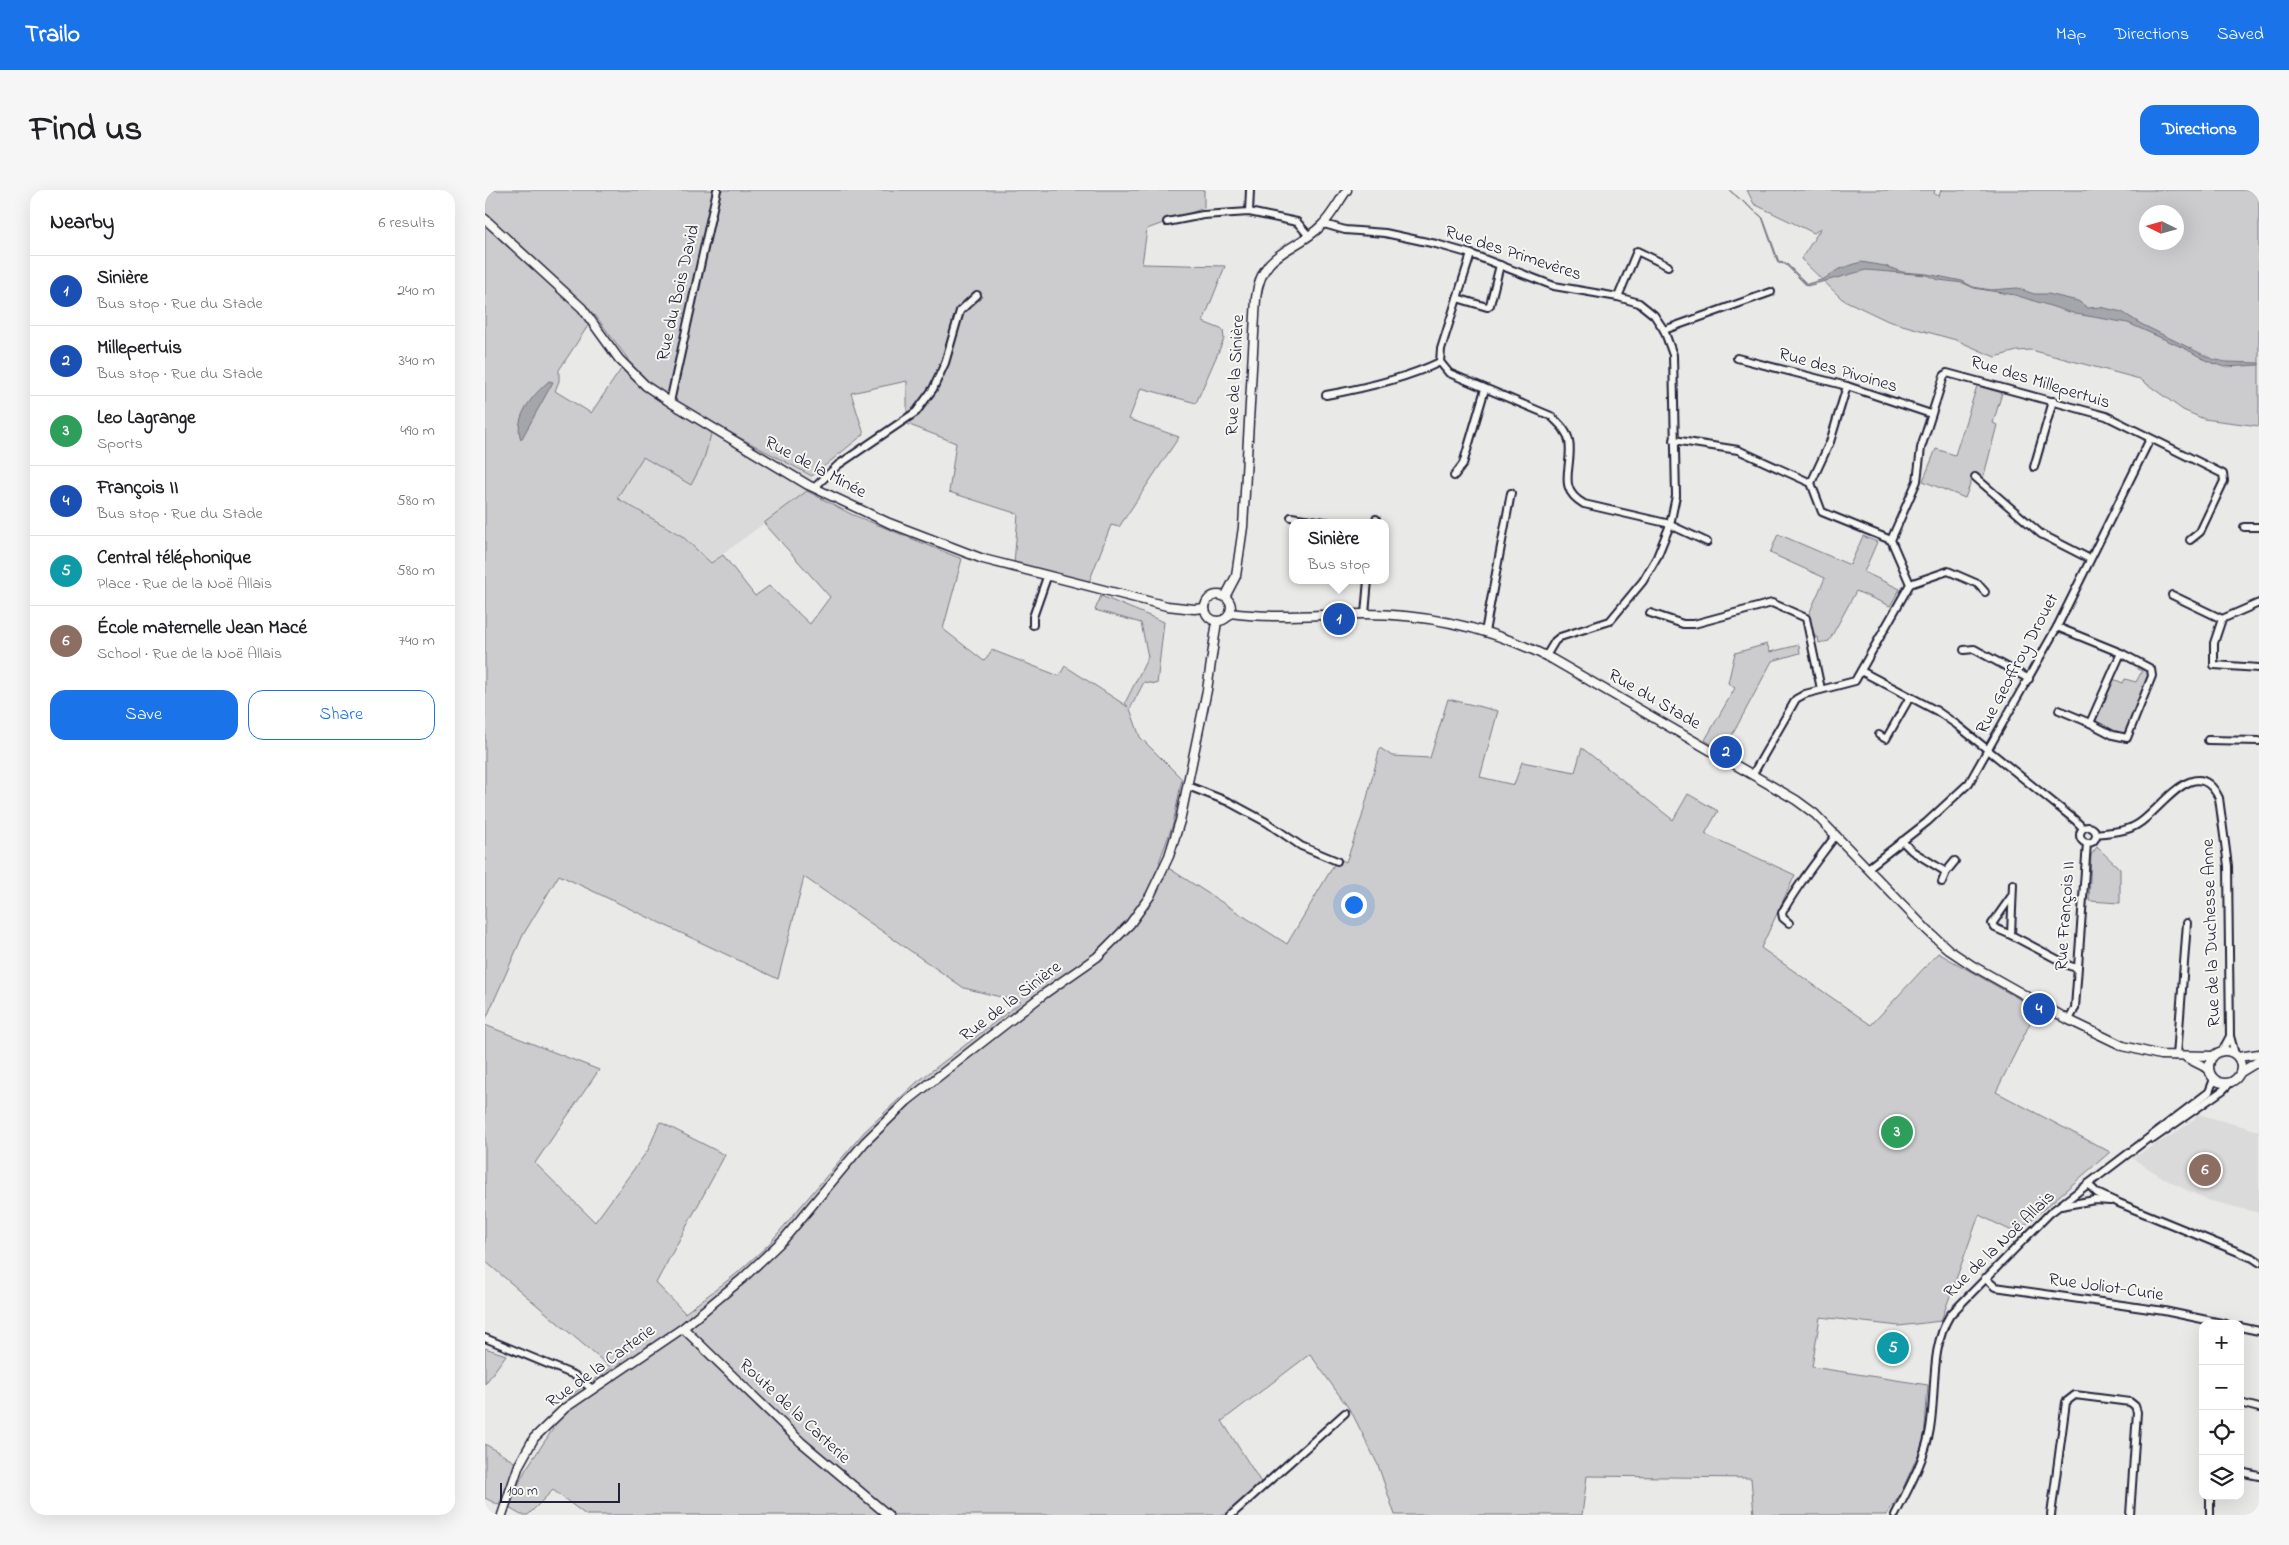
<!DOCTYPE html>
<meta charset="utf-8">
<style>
:root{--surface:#fff;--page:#f6f6f6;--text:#202124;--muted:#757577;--line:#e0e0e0;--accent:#1a73e8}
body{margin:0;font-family:"Indie Flower",sans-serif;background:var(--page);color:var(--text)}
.controls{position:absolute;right:15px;bottom:15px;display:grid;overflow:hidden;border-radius:10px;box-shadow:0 5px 20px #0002}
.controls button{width:45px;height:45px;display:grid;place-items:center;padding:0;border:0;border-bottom:1px solid var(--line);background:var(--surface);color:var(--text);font:25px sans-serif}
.compass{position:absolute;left:1654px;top:15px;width:45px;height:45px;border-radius:50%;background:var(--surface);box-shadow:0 5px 20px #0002;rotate:275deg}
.scale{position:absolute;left:15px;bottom:12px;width:120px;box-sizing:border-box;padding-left:5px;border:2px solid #22223b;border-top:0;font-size:14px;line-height:18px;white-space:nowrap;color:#22223b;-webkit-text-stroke:4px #f6f6f2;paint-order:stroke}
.you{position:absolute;left:868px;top:714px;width:18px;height:18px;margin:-12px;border:4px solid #fff;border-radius:50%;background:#1a73e8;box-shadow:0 0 0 8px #1a73e833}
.badge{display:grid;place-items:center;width:32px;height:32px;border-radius:50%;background:var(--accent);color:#fff;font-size:16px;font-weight:700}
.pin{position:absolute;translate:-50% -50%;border:2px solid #fff;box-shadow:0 1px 5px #0006}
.popup{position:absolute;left:804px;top:329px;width:100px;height:65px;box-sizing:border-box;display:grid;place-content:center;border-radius:10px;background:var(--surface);filter:drop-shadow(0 1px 4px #0005);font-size:16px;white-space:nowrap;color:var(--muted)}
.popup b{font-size:19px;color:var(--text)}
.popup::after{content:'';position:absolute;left:50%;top:100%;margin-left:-10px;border:10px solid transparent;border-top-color:var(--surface)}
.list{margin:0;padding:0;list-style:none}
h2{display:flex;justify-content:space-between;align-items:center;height:65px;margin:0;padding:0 20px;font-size:21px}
h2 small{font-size:16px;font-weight:400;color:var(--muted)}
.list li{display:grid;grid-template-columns:32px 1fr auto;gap:15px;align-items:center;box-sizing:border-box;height:70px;padding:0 20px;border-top:1px solid var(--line)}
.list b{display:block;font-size:19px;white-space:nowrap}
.list p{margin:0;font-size:16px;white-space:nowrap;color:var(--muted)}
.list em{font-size:16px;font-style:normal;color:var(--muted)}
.actions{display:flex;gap:10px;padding:15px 20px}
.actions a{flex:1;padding:11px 0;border:1px solid var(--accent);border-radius:15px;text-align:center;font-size:18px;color:var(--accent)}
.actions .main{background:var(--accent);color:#fff}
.icon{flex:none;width:28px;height:28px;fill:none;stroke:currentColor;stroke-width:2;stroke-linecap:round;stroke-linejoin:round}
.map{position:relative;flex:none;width:1774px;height:1325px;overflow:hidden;border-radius:15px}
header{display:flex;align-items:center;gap:30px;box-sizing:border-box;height:70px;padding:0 25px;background:var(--accent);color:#fff}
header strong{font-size:24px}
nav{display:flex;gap:28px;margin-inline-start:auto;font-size:18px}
.intro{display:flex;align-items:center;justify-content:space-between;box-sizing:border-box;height:120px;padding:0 30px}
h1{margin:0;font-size:35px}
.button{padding:12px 22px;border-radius:15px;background:var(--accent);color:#fff;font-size:18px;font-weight:700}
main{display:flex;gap:30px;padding:0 30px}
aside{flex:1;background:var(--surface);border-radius:15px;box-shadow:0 5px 20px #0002}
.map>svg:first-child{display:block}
.built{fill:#dadada}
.green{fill:#ccccce;stroke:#777784;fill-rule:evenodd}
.water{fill:#a5a5ac;stroke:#71717f}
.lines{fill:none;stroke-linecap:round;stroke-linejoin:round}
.minor-casing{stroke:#22223b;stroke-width:10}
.tertiary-casing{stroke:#22223b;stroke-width:11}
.minor{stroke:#f6f6f2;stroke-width:6}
.tertiary{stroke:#f6f6f2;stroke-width:8}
.labels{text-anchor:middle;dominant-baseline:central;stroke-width:4;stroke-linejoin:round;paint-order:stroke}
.street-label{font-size:18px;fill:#22223b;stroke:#f6f6f2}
</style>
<header>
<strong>Trailo</strong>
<nav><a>Map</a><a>Directions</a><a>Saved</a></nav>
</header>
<div class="intro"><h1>Find us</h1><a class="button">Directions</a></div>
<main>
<aside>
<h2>Nearby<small>6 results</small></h2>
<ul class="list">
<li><span class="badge" style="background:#1a4fb4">1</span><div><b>Sinière</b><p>Bus stop · Rue du Stade</p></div><em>240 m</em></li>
<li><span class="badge" style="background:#1a4fb4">2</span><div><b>Millepertuis</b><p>Bus stop · Rue du Stade</p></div><em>340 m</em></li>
<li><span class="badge" style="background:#2e9e5b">3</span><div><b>Leo Lagrange</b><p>Sports</p></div><em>490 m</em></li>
<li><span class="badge" style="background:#1a4fb4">4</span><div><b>François II</b><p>Bus stop · Rue du Stade</p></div><em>580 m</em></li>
<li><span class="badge" style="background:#0f9aa8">5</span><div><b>Central téléphonique</b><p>Place · Rue de la Noë Allais</p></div><em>580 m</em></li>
<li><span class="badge" style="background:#8d6e63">6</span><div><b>École maternelle Jean Macé</b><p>School · Rue de la Noë Allais</p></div><em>740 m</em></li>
</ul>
<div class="actions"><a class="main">Save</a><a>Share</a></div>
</aside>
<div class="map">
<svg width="1774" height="1325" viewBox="0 0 1774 1325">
<rect width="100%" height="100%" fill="#e9e9e7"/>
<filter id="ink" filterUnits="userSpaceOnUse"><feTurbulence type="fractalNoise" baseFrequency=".02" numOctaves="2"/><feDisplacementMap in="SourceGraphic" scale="10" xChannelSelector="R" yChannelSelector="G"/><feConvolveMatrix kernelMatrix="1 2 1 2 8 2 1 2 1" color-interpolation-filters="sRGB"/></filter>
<g filter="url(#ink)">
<g class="built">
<path d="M 229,234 L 327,286 L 322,301 L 226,373 L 197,346 L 132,308 L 158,266 L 225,246 Z"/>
<path d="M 1713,924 L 1774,941 L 1774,1023 L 1722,1010 L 1685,992 L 1647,968 L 1687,945 L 1708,930 Z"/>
</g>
<g class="green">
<path d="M 0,0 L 719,0 L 719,18 L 662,39 L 657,74 L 740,76 L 718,132 L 738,140 L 739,149 L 711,213 L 656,198 L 644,229 L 694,247 L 634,337 L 626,335 L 604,392 L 529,374 L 533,324 L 464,302 L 471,253 L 422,234 L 422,191 L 366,203 L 379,244 L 327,286 L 229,234 L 218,272 L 206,295 L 158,267 L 132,308 L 197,346 L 226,373 L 238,365 L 270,406 L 284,396 L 325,434 L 345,407 L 279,333 L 322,301 L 366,324 L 477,369 L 458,439 L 499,471 L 507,460 L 574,486 L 580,476 L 643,517 L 640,513 L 663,467 L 656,433 L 610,420 L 616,406 L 679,432 L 672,494 L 659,492 L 645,519 L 655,547 L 697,589 L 688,634 L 674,672 L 802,754 L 853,668 L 861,672 L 877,627 L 895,558 L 907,566 L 945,568 L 963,509 L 1013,521 L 995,587 L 1029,595 L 1037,572 L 1090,582 L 1097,558 L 1188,630 L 1203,604 L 1233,621 L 1220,644 L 1310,685 L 1276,758 L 1386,835 L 1453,763 L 1552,819 L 1511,902 L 1625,962 L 1531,1043 L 1494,1025 L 1456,1131 L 1414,1136 L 1335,1127 L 1327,1177 L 1443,1195 L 1439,1251 L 1415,1305 L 1401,1325 L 1269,1325 L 1266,1288 L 1102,1286 L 1097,1325 L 910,1325 L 893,1275 L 867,1223 L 825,1164 L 737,1231 L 777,1294 L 742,1325 L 101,1325 L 68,1300 L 43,1325 L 36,1325 L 22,1317 L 41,1279 L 68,1239 L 61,1230 L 89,1203 L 126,1178 L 0,1071 L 0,835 L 114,880 L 50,973 L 110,1032 L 163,960 L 175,932 L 240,965 L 171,1093 L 200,1123 L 251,1084 L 283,1055 L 379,942 L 431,893 L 536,812 L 479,798 L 319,687 L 293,789 L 74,685 L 38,745 L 0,831 ZM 110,125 L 143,169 L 106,223 L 70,201 L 74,191 L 74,180 Z"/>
<path d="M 1262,0 L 1450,0 L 1449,4 L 1454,6 L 1456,0 L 1774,0 L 1774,236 L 1719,229 L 1698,220 L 1655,189 L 1546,160 L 1532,161 L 1510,167 L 1471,150 L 1403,131 L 1357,109 L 1316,69 L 1336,38 L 1329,43 L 1269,14 ZM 1662,22 L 1692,22 L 1692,52 L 1662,52 Z"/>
<path d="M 1492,196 L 1517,203 L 1508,233 L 1512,235 L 1498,289 L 1489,284 L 1480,308 L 1438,291 L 1451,259 L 1470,265 Z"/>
<path d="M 1293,344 L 1365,375 L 1378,346 L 1392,352 L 1379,382 L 1415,399 L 1405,416 L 1371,401 L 1344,451 L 1334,453 L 1333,447 L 1327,447 L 1323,426 L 1340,388 L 1285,363 Z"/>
<path d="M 1282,454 L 1285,462 L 1314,455 L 1315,463 L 1287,471 L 1238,562 L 1220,550 L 1250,498 L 1243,493 L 1250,463 Z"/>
<path d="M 1653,476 L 1663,480 L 1664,486 L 1640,542 L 1635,544 L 1613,535 L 1610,528 L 1628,489 L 1638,493 L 1640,489 L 1651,492 L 1657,481 L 1652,479 Z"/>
<path d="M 1612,657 L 1635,679 L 1635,713 L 1604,711 L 1606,665 Z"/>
<path d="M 0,1158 L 21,1165 L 0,1194 Z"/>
<path d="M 0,1254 L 31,1273 L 14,1315 L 0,1308 Z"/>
</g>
<g class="water">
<path d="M 1244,0 L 1278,28 L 1294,72 L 1301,73 L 1322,94 L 1339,89 L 1354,79 L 1376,72 L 1400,76 L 1417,82 L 1442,84 L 1477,91 L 1488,97 L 1506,100 L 1532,98 L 1549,104 L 1563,104 L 1593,111 L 1603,118 L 1615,117 L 1637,122 L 1656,134 L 1727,169 L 1741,172 L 1774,173 L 1774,175 L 1739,177 L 1722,171 L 1701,159 L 1643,133 L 1591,124 L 1530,105 L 1489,98 L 1478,93 L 1454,90 L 1441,85 L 1381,80 L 1322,96 L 1300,74 L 1293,73 L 1277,27 Z"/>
<path d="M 64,191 L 68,192 L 36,250 C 28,227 48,205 64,191 Z"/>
</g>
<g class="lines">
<defs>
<g id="minor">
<path d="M 764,22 L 765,0"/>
<path d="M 682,32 L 718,25 L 764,22 L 812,32 L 824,46"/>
<path d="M 839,34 L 860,40 L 900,43 L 951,54 L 986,64 L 1069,96 L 1133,107 L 1154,113 L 1169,125 L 1179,140 L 1188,165 L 1191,306 L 1185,335 L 1172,367 L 1158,391 L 1125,431 L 1075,447 L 1070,451 L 1061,466"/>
<path d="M 986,64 L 956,159 L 955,172 L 964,183 L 1066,226 C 1073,233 1082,240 1084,251 C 1089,276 1070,298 1099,314 L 1181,333 L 1222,352"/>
<path d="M 1133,107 L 1152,61 L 1183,76"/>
<path d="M 972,108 L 1002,117 L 1005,115 L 1015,75"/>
<path d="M 1179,140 L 1286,102"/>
<path d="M 1252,168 L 1362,196 L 1446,224"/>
<path d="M 841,205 C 880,198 920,189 955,172"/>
<path d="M 185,212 L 232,0"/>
<path d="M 1189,250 L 1253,260 L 1326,293 L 1337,322 L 1406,350"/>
<path d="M 1549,277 L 1568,211"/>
<path d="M 969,286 L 978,274 L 1000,199"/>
<path d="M 1490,287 L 1556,344 L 1605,369"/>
<path d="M 1326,293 L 1345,252 L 1362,196"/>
<path d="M 330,297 L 353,275 L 431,222 L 448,199 L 460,173 L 475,121 L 492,105"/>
<path d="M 806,327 L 846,333"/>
<path d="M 891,333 L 891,329"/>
<path d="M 1759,337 L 1774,337"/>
<path d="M 1425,394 L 1463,381 L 1493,394 L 1500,402"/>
<path d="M 1687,405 L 1737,429"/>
<path d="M 1774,413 L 1737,429 L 1729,453 L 1729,475 L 1774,478"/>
<path d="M 1165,423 L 1198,434 L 1209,434 L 1287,413 L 1321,428 L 1336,499"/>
<path d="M 880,424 L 883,390"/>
<path d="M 548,435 L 548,427 L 562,387"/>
<path d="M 1572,437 L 1636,463 L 1666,479 L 1667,486 L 1642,548 L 1628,545 L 1605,533 L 1636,463"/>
<path d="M 1000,442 L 1026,303"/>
<path d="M 1479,460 L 1489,459 L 1544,489"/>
<path d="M 1376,481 L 1452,521 L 1472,535 L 1590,630 L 1598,638"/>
<path d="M 1574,520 L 1605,533"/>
<path d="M 1394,545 L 1401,549 L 1425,507"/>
<path d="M 1723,550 L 1774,551"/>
<path d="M 1268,584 L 1311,509 L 1320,504 L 1370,491 L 1425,394 L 1406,350 L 1432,291 L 1436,258 L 1459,186 L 1462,183 L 1621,226 L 1738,284 L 1739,291 L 1715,342 L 1705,350"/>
<path d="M 703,596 L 744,612 L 781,632 L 816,656 L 852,671"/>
<circle cx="1603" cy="645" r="8"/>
<path d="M 1611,644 C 1625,642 1641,642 1653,634 C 1676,620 1711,561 1734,608 L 1743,676 L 1745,846 L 1750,864"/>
<path d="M 1417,651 L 1427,661 L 1461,682"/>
<path d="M 1383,678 L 1442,632 L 1484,593 L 1572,437 L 1665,249"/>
<path d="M 1457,692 L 1461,682 L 1470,671"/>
<path d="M 1528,694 L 1526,745 L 1585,776 L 1592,778"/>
<path d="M 1526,707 L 1507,734 L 1510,738 L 1526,745"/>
<path d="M 1304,733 L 1298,728 L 1297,723 C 1312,695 1332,671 1351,645"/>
<path d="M 1584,830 L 1590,818 L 1602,653"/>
<path d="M 1737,861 L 1745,846"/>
<path d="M 1692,866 L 1702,733"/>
<path d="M 1668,949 L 1738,900 L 1745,893"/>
<path d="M 1603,994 L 1612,1003 L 1629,1011 L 1768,1068 L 1774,1072"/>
<path d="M 1576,1016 L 1610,1010 L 1625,1011"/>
<path d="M 1500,1088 L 1510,1097 L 1679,1121 L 1741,1134"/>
<path d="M 1755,1137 L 1774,1141"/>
<path d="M 0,1148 L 89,1185 L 106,1198"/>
<path d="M 1755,1213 L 1774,1218"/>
<path d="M 1755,1282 L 1774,1286"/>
<path d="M 746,1325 L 860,1223"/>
<path d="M 1410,1325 C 1423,1299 1438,1273 1444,1244 C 1452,1206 1444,1159 1465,1125 L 1565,1023 L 1724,902 L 1729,889"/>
<path d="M 1566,1325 L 1581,1212 L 1590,1205 L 1645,1212 L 1650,1216 L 1652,1222 L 1645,1325"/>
<path d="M 1725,1325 L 1725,1306"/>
</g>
<g id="tertiary">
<path d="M 0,29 L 97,118 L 134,169 L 161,196 L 185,212 L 323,295 L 404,333 L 498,369 L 682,416 L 709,419 L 720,418"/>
<circle cx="733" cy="418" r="13"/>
<path d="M 740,407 L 751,386 L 758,337 L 771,108 C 777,59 808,64 837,35 C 847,25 854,11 862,0"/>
<path d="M 745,423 C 789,429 835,424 879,424 C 945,424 1008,439 1067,469 L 1311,610 L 1330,624 L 1443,741 L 1464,760 L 1488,776 L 1584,830 L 1638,856 L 1675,865 L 1728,866"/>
<circle cx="1740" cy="877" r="16"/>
<path d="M 1753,867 L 1774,864"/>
<path d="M 1702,868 L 1724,879"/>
<path d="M 1756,882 L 1774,871"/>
<path d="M 198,1138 L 316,1252 L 403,1325"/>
<path d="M 17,1325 L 34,1275 L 49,1248 L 80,1218 L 198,1138 L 257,1089 L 299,1049 L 380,952 L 422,911 L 559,804 L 612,767 L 645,734 L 665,706 L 684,666 L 695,631 L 722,500 L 732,431"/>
</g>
</defs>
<use href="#minor" class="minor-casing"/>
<use href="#tertiary" class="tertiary-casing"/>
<use href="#minor" class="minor"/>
<use href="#tertiary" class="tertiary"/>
</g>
</g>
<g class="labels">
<g class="street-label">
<text transform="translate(1028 64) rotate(18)">Rue des Primevères</text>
<text transform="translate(194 103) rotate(-77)">Rue du Bois David</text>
<text transform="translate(1353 181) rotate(16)">Rue des Pivoines</text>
<text transform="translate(751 185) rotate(-87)">Rue de la Sinière</text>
<text transform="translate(1555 193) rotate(17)">Rue des Millepertuis</text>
<text transform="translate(330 278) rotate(28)">Rue de la Minée</text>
<text transform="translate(1533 474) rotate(-62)">Rue Geoffroy Drouet</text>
<text transform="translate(1169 510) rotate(30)">Rue du Stade</text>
<text transform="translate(1581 726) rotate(-86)">Rue François II</text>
<text transform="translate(1727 743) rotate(-92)">Rue de la Duchesse Anne</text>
<text transform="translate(526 812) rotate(-37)">Rue de la Sinière</text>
<text transform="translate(1515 1055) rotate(-44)">Rue de la Noë Allais</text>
<text transform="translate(1621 1098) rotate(8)">Rue Joliot-Curie</text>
<text transform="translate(116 1177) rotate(-36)">Rue de la Carterie</text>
<text transform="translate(309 1222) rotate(43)">Route de la Carterie</text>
</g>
</g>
</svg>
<div class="controls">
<button>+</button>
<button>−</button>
<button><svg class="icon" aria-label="locate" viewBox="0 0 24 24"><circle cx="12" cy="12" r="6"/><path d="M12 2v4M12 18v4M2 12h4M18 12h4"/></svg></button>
<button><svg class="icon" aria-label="layers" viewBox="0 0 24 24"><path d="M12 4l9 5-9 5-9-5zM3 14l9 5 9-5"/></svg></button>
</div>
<svg class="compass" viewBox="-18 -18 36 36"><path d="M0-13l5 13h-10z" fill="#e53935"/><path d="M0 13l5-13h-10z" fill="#757577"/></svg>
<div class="scale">100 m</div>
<div class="you"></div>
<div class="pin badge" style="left:854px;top:429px;background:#1a4fb4">1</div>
<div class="popup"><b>Sinière</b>Bus stop</div>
<div class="pin badge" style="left:1241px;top:562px;background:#1a4fb4">2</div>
<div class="pin badge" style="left:1412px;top:942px;background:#2e9e5b">3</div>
<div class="pin badge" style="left:1554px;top:819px;background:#1a4fb4">4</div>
<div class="pin badge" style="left:1408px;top:1158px;background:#0f9aa8">5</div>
<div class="pin badge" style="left:1720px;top:980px;background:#8d6e63">6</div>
</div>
</main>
